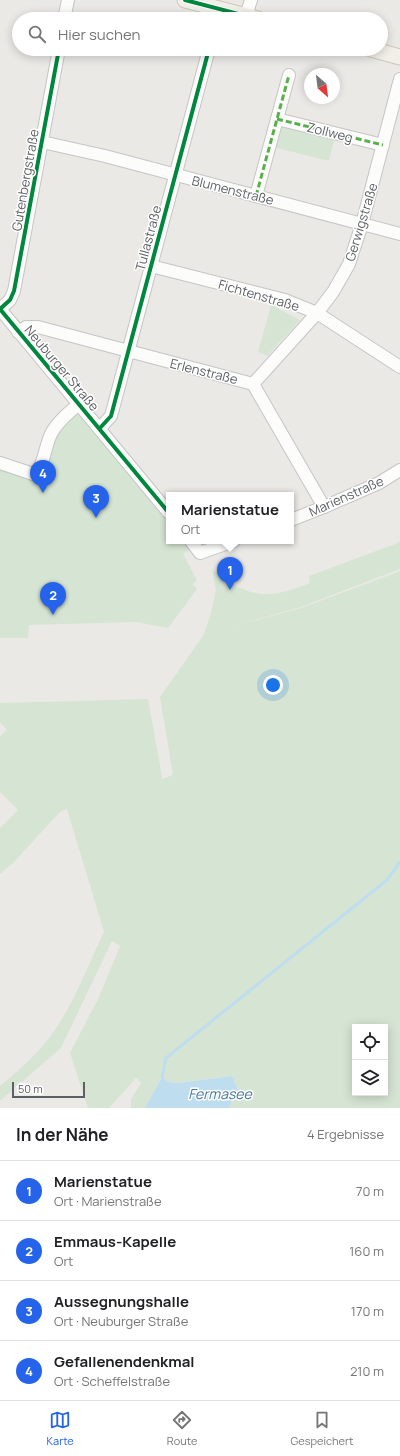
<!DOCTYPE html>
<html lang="de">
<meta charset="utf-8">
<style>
:root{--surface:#fff;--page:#f6f6f6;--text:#202124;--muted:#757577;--line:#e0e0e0;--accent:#2563eb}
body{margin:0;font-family:Manrope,sans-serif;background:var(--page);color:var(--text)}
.controls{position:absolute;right:12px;bottom:12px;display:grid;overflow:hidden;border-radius:0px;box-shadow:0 2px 10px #0003}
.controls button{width:36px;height:36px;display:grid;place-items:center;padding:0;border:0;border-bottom:1px solid var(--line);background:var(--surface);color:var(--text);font:20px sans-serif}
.compass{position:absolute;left:304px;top:68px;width:36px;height:36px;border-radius:50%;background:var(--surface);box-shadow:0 2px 10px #0003;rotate:152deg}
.scale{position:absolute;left:12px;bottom:10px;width:73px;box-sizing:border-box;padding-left:4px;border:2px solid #5c5f63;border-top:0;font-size:11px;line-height:14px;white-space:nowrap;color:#5c5f63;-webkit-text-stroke:3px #fff;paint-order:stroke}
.you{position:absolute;left:273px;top:685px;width:14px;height:14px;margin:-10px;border:3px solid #fff;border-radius:50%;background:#1a73e8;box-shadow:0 0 0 6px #1a73e833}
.badge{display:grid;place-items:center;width:26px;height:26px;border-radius:50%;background:var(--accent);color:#fff;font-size:13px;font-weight:700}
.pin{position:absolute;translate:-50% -33px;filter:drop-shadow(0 1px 2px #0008)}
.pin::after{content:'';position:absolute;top:21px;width:14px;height:12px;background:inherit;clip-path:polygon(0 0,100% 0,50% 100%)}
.popup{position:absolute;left:166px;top:492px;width:128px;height:52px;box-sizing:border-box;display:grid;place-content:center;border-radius:0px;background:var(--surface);filter:drop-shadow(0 1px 3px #0005);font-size:13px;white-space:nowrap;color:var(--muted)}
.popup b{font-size:15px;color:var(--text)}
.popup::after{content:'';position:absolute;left:50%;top:100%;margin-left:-8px;border:8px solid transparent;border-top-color:var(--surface)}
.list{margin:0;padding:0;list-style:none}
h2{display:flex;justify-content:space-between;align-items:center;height:52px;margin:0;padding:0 16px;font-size:17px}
h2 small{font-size:13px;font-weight:400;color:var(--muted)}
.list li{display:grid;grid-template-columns:26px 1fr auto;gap:12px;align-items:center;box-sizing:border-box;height:60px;padding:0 16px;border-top:1px solid var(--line)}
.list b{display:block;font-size:15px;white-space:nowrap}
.list p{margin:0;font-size:13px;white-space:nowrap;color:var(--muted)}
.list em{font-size:13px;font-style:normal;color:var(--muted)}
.icon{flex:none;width:22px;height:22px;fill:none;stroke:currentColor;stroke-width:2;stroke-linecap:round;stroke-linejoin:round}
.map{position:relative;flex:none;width:400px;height:1108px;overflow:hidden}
.search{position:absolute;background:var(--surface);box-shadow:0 2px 10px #0003;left:12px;right:12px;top:12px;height:44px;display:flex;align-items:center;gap:10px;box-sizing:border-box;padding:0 14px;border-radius:22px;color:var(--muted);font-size:15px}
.sheet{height:292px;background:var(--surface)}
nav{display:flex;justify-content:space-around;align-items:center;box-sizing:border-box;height:56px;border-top:1px solid var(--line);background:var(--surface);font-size:11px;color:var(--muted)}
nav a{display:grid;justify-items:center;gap:2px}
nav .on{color:var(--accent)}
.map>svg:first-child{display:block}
.green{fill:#d6e5d3;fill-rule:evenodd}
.water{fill:#bedef0}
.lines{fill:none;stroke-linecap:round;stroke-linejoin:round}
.stream{stroke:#bedef0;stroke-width:3}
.minor-casing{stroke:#c5c5c5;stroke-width:14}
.major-casing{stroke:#d0c7b7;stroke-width:17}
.minor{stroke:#fcfcfb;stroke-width:12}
.major{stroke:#f1efe8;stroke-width:15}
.quiet{stroke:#58b04a;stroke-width:3;stroke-dasharray:6 3;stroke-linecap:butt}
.cycleway-casing{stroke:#fff;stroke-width:6}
.cycleway{stroke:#00873e;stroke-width:4}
.labels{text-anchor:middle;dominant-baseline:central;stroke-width:3;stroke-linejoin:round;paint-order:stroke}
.street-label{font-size:13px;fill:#5c5f63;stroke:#fff}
.water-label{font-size:14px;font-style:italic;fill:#47779d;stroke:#fff}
</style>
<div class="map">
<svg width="400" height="1108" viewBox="0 0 400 1108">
<rect width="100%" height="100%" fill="#ebe9e6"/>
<g class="green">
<path d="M 284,125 L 335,137 L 329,161 L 273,147 L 280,127 Z"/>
<path d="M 271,305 L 300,320 L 267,356 L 258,352 Z"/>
<path d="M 79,409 L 169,522 L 169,541 L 184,541 L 191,549 L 183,554 L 197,580 L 193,584 L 197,589 L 168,628 L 136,622 L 29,625 L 28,638 L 0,638 L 0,467 L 39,481 L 41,483 L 55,438 L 63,423 Z"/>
<path d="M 400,541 L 400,569 L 301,607 L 223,629 L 301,608 L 400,571 L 400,1108 L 229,1108 L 238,1090 L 232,1076 L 178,1083 L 169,1082 L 162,1077 L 145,1108 L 131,1108 L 131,1099 L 141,1083 L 136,1078 L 109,1108 L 88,1108 L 70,1053 L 99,997 L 120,946 L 112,941 L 61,1048 L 0,1101 L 0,1086 C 19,1070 40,1052 54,1031 C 75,1001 88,965 104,932 L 67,809 L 61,811 L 13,863 L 0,874 L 0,828 L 18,810 L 0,792 L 0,736 L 7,730 L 0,722 L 0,703 L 148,699 L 160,765 L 162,779 L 173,775 L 160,697 L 204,634 L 211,613 L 216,589 L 212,570 C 222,574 228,583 238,587 C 265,600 283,593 310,583 L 309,576 L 395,544 ZM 355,1027 L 385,1027 L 385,1093 L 355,1093 Z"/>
</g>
<path class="water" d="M 232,1076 L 238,1090 L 229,1108 L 145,1108 L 162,1077 L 169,1082 L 178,1083 Z"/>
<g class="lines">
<path class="stream" d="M 162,1077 L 166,1058 L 387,880 L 400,862"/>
<defs>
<g id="minor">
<path d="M 246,16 L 251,0"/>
<path d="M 64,19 L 68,0"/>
<path d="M 277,119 L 383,145"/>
<path d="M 42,142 L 105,156 L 400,234"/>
<path d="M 256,196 L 289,75"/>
<path d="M 151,266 L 285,300 L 317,313 L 400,367"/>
<path d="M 0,309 L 10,300 L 14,291 L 59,49"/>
<path d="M 0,309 L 169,513"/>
<path d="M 18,332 L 26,327 L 38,327 L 253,384 L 324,507"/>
<path d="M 253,384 L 317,313 L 333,292 L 349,264 L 362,224 L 400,79"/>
<path d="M 100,428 L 111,416 L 209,49"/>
<path d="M 0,463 L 36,475 C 44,463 45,447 51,434 C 57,422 69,412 79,404"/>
<path d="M 291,520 L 324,507 L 379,483 L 400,470"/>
<path d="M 191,541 L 200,553 L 234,541"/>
</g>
<g id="major">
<path d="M 185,0 L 258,19"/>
<path d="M 371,49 L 400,57"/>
</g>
</defs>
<use href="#minor" class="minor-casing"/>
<use href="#major" class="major-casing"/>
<use href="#minor" class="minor"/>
<use href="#major" class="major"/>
<g class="quiet">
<path d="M 277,119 L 383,145"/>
<path d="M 256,196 L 289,75"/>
</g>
<defs>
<g id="cycleway">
<path d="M 185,0 L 258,19"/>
<path d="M 0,309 L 10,300 L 14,291 L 59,49"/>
<path d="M 0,309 L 169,513"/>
<path d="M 100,428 L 111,416 L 209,49"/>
</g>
</defs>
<use href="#cycleway" class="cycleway-casing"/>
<use href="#cycleway" class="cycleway"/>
</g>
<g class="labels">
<g class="street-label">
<text transform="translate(330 132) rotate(14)">Zollweg</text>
<text transform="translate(25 180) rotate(-80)">Gutenbergstraße</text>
<text transform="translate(233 190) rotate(14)">Blumenstraße</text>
<text transform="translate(361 222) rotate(-73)">Gerwigstraße</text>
<text transform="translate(148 238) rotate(-75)">Tullastraße</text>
<text transform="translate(259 295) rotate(16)">Fichtenstraße</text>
<text transform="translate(62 368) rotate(50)">Neuburger Straße</text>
<text transform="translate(204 371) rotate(14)">Erlenstraße</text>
<text transform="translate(346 496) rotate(-24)">Marienstraße</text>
</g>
<g class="water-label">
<text x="220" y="1093">Fermasee</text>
</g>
</g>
</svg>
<div class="controls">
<button><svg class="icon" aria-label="locate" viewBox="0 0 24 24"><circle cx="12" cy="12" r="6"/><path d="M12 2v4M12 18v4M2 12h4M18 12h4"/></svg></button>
<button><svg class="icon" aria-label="layers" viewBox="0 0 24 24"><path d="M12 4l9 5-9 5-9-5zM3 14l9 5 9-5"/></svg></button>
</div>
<svg class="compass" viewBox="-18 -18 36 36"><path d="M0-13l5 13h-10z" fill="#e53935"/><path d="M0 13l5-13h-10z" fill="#757577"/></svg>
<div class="scale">50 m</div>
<div class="you"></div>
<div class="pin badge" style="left:230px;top:590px">1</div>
<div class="popup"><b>Marienstatue</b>Ort</div>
<div class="pin badge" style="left:53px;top:615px">2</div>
<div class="pin badge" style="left:96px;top:518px">3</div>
<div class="pin badge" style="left:43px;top:493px">4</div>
<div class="search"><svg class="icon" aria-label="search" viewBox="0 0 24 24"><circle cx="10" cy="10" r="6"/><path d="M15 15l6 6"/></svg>Hier suchen</div>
</div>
<section class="sheet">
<h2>In der Nähe<small>4 Ergebnisse</small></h2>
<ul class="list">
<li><span class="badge">1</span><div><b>Marienstatue</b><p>Ort · Marienstraße</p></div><em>70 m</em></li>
<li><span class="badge">2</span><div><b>Emmaus-Kapelle</b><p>Ort</p></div><em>160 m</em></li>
<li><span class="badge">3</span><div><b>Aussegnungshalle</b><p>Ort · Neuburger Straße</p></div><em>170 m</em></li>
<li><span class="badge">4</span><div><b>Gefallenendenkmal</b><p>Ort · Scheffelstraße</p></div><em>210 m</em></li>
</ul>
</section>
<nav>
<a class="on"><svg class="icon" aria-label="map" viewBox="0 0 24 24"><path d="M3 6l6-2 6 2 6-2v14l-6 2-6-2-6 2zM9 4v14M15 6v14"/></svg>Karte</a>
<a><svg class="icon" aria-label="directions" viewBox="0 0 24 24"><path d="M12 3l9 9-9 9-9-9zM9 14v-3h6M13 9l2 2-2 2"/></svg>Route</a>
<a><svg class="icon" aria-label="saved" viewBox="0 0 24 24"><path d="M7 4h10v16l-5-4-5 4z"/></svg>Gespeichert</a>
</nav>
